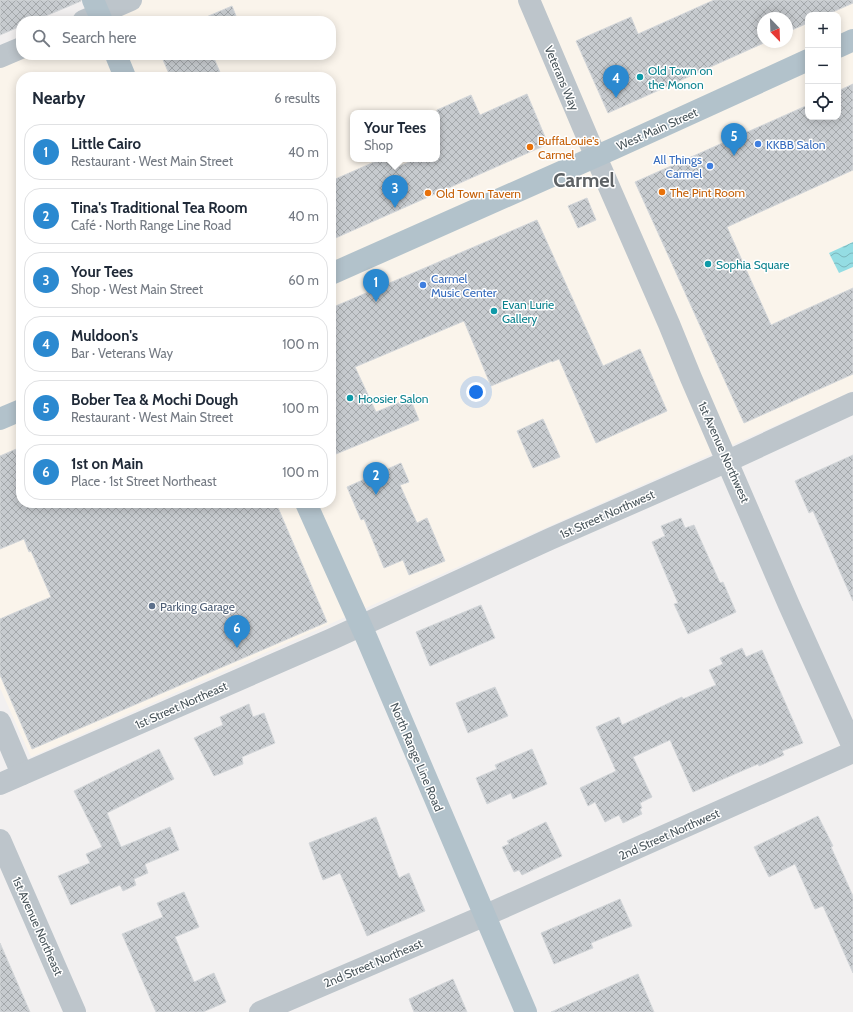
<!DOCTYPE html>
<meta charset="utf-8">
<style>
:root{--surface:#fff;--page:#f2f2f3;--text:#1f2937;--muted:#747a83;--line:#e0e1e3;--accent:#2b89d0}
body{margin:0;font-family:Cabin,sans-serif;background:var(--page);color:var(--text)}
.controls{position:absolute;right:12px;top:12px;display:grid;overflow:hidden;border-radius:8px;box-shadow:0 2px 10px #0003}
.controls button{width:36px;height:36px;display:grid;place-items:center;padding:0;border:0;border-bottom:1px solid var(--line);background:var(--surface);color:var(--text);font:20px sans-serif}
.compass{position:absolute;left:757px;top:12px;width:36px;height:36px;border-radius:50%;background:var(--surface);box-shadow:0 2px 10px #0003;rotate:157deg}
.you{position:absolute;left:476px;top:392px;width:14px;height:14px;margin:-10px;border:3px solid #fff;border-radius:50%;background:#1a73e8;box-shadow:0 0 0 6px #1a73e833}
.badge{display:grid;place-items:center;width:26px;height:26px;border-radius:50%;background:var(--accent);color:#fff;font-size:13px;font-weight:700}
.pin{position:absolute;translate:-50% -33px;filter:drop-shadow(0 1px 2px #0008)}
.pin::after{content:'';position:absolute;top:21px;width:14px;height:12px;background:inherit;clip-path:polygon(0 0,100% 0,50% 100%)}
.popup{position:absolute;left:350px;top:110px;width:90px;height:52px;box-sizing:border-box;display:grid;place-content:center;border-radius:8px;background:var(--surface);filter:drop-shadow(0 1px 3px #0005);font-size:13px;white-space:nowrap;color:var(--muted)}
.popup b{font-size:15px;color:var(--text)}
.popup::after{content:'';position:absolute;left:50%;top:100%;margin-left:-8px;border:8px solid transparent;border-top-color:var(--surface)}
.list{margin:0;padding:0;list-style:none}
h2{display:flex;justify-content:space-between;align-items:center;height:52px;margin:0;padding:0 16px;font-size:17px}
h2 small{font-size:13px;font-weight:400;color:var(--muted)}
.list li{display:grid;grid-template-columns:26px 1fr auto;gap:12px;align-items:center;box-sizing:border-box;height:56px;margin:0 8px 8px;padding:0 8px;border:1px solid var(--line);border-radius:16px}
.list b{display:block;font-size:15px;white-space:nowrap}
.list p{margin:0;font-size:13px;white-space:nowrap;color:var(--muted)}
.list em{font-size:13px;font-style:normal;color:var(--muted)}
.icon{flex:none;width:22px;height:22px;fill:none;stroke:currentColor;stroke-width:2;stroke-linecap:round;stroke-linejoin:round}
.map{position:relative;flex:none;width:853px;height:1012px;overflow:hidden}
.search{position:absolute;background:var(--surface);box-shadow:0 2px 10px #0003;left:16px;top:16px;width:320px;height:44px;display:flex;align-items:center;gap:10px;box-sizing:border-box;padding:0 14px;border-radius:16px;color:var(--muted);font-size:15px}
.panel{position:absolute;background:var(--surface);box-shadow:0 2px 10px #0003;left:16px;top:72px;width:320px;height:436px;border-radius:16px}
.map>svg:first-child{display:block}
.commercial{fill:#faf4eb;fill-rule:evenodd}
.water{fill:url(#water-waves)}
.building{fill:url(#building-cross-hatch);stroke:#d4d7da}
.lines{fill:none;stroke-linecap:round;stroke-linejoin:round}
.minor{stroke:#bdc5cb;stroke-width:22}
.major{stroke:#b2c2cb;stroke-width:22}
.culture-dot{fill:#0f9aa8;stroke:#fff;stroke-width:1.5}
.shop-dot{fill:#3f7fe0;stroke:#fff;stroke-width:1.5}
.food-dot{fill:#e8710a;stroke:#fff;stroke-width:1.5}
.service-dot{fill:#5c6f8a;stroke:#fff;stroke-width:1.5}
.labels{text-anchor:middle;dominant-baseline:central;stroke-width:3;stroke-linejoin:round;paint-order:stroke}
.culture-label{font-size:12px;fill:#0d838f;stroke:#fff;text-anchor:start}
.street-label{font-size:12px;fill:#49555b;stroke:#fff}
.food-label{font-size:12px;fill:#c56008;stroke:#fff;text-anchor:start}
.shop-label{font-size:12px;fill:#366cbe;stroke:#fff;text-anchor:start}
.service-label{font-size:12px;fill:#4e5e75;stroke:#fff;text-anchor:start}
.town-label{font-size:20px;font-weight:bold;fill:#5d6164;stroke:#fff}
</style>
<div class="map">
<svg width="853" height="1012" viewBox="0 0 853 1012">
<defs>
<pattern id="water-waves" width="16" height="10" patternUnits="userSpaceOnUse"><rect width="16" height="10" fill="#94dde3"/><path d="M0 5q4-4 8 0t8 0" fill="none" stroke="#7bb6bb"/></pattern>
<pattern id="building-cross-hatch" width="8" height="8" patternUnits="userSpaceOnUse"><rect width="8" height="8" fill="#c7cbcf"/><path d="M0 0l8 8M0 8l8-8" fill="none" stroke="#a4a8ab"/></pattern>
</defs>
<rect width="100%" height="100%" fill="#f2f0f0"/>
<path class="commercial" d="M 138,0 L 853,0 L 853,391 L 31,757 L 0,688 L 0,62 L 21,55 L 331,55 L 331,21 L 91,21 ZM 808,15 L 838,15 L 838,117 L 808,117 ZM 763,18 L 787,18 L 787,42 L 763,42 ZM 21,77 L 331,77 L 331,503 L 21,503 ZM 353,113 L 437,113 L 437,159 L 353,159 Z"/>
<path class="water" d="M 853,242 L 853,267 L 839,273 L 829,253 Z"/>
<g class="building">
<path d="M 0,0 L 81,0 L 81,1 L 34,21 L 21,21 L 21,26 L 0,35 Z"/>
<path d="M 714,0 L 853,0 L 853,3 L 826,15 L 808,15 L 808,23 L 787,32 L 787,18 L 763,18 L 763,42 L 766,42 L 608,113 L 576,41 L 631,17 L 638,34 Z"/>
<path d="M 232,6 L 238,21 L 197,21 Z"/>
<path d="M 161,55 L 216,55 L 213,56 L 222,77 L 183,77 L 181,72 L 170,76 Z"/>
<path d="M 853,84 L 853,170 L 727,227 L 771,325 L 853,288 L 853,374 L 744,423 L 635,182 L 808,105 L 808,117 L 838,117 L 838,91 Z"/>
<path d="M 527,94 L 548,144 L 331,240 L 331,181 L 381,159 L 389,159 L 393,169 L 416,159 L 437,159 L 437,110 L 471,95 L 480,115 Z"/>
<path d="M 587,198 L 596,220 L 578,228 L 568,206 Z"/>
<path d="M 537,220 L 603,366 L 640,349 L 667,411 L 596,443 L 559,359 L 552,362 L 552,361 L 491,386 L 464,321 L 355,367 L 376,412 L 410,398 L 419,420 L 331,456 L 331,308 Z"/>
<path d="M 543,419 L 560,457 L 533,468 L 517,431 Z"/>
<path d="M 21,447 L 21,503 L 276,503 L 327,622 L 32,749 L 0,675 L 0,619 L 51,597 L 31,551 L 29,552 L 24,539 L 0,549 L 0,456 Z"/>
<path d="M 853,455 L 853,601 L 813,511 L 809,513 L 795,481 Z"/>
<path d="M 401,463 L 409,482 L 400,485 L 417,523 L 427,518 L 445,561 L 409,575 L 403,560 L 384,568 L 364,519 L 361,520 L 347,487 Z"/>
<path d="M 681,518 L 685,528 L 694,525 L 720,583 L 723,582 L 736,612 L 688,634 L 674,604 L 678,603 L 652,542 L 665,536 L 661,526 Z"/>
<path d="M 481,605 L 495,638 L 430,666 L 416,632 Z"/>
<path d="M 742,648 L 746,657 L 762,650 L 803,743 L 782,751 L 784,755 L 759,766 L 758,764 L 693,792 L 670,740 L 633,757 L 652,797 L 640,803 L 642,808 L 640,809 L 642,814 L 623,823 L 619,815 L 605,822 L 595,802 L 588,806 L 580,788 L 616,771 L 596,727 L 619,717 L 622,725 L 682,697 L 683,699 L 716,685 L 709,670 L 723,664 L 720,658 Z"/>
<path d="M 495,687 L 508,716 L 468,733 L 456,703 Z"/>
<path d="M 249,704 L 253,717 L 264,713 L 275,743 L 242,757 L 243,764 L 214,776 L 194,738 L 223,725 L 220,717 Z"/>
<path d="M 159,749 L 174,779 L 107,813 L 121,847 L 170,827 L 179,850 L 145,864 L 148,873 L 134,879 L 136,885 L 123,891 L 120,885 L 71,905 L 58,876 L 90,863 L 86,854 L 102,847 L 74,791 Z"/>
<path d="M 532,749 L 547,784 L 513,799 L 511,793 L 487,804 L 476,778 L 497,769 L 495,765 Z"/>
<path d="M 818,816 L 833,846 L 831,847 L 853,896 L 853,973 L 823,906 L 815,909 L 795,864 L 769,877 L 754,847 Z"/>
<path d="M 376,817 L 399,878 L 409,873 L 425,911 L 367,936 L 340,873 L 323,880 L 309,843 Z"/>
<path d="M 546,822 L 562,856 L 522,875 L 519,870 L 514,872 L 502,847 L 509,844 L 507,841 Z"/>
<path d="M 184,892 L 199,927 L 175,937 L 194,982 L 214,973 L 226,1002 L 203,1012 L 156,1012 L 122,934 L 163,917 L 157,903 Z"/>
<path d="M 620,899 L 632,926 L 591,943 L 593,948 L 554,964 L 541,933 Z"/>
<path d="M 0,943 L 30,1012 L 0,1012 Z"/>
<path d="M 638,974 L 654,1012 L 551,1012 Z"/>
<path d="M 453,979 L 467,1012 L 414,1012 L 409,999 Z"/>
</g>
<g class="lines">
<g class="minor">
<path d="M 529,0 L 589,141 L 669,324 L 691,378 L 789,605 L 853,747"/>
<path d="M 83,21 L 131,0"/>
<path d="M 0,57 L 21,48"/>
<path d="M 0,722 L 22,774"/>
<path d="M 0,784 L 332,639 L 550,539 L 728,461 L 853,403"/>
<path d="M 0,840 L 75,1012"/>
<path d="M 260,1012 L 486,915 L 853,752"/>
</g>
<g class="major">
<path d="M 93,0 L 102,21"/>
<path d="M 838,47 L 853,40"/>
<path d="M 116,55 L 125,77"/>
<path d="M 331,274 L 615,148 L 808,60"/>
<path d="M 0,419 L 21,410"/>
<path d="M 306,503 L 367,639 L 526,1012"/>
</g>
</g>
<g class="culture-dot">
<circle cx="640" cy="77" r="4"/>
<circle cx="708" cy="264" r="4"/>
<circle cx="494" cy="311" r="4"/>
<circle cx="350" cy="398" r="4"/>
</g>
<g class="shop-dot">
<circle cx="758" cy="144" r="4"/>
<circle cx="710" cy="166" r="4"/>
<circle cx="423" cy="285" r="4"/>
</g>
<g class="food-dot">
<circle cx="530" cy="147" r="4"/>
<circle cx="662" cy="192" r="4"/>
<circle cx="428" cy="193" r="4"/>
</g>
<circle class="service-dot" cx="152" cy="606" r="4"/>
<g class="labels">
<g class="culture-label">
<text x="648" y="70">Old Town on<tspan x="648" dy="14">the Monon</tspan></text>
<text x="716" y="264">Sophia Square</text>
<text x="502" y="304">Evan Lurie<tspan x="502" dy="14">Gallery</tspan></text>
<text x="358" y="398">Hoosier Salon</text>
</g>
<g class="street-label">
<text transform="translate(562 78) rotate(67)">Veterans Way</text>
<text transform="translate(657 129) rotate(-24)">West Main Street</text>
<text transform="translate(724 452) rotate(66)">1st Avenue Northwest</text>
<text transform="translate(607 514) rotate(-24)">1st Street Northwest</text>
<text transform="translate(181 705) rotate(-24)">1st Street Northeast</text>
<text transform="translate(417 757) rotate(67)">North Range Line Road</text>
<text transform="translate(669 834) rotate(-24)">2nd Street Northwest</text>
<text transform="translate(38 926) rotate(66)">1st Avenue Northeast</text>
<text transform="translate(373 963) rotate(-23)">2nd Street Northeast</text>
</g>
<g class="food-label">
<text x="538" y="140">BuffaLouie's<tspan x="538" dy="14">Carmel</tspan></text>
<text x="670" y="192">The Pint Room</text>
<text x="436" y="193">Old Town Tavern</text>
</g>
<g class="shop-label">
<text x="766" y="144">KKBB Salon</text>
<text x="702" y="159" text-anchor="end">All Things<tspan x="702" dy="14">Carmel</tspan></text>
<text x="431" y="278">Carmel<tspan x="431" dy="14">Music Center</tspan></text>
</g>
<g class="service-label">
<text x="160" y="606">Parking Garage</text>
</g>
<g class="town-label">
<text x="584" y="180">Carmel</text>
</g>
</g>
</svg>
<div class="controls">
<button>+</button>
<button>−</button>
<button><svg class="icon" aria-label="locate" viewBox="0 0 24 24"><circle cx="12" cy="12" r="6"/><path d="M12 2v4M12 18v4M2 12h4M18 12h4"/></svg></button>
</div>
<svg class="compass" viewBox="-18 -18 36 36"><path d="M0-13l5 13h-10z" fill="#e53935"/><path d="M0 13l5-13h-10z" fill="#747a83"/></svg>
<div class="you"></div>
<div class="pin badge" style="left:376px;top:302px">1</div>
<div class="pin badge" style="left:376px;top:495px">2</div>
<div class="pin badge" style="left:395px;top:208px">3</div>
<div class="popup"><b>Your Tees</b>Shop</div>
<div class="pin badge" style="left:616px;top:98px">4</div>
<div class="pin badge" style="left:734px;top:156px">5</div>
<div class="pin badge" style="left:237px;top:648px">6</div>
<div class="search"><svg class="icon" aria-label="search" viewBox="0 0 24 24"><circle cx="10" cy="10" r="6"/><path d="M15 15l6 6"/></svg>Search here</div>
<section class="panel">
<h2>Nearby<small>6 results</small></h2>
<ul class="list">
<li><span class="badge">1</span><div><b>Little Cairo</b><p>Restaurant · West Main Street</p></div><em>40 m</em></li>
<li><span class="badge">2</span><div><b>Tina's Traditional Tea Room</b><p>Café · North Range Line Road</p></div><em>40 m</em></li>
<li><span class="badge">3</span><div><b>Your Tees</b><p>Shop · West Main Street</p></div><em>60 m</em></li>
<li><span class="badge">4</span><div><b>Muldoon's</b><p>Bar · Veterans Way</p></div><em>100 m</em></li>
<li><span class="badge">5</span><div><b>Bober Tea &amp; Mochi Dough</b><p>Restaurant · West Main Street</p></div><em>100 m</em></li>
<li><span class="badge">6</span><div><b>1st on Main</b><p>Place · 1st Street Northeast</p></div><em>100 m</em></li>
</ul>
</section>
</div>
